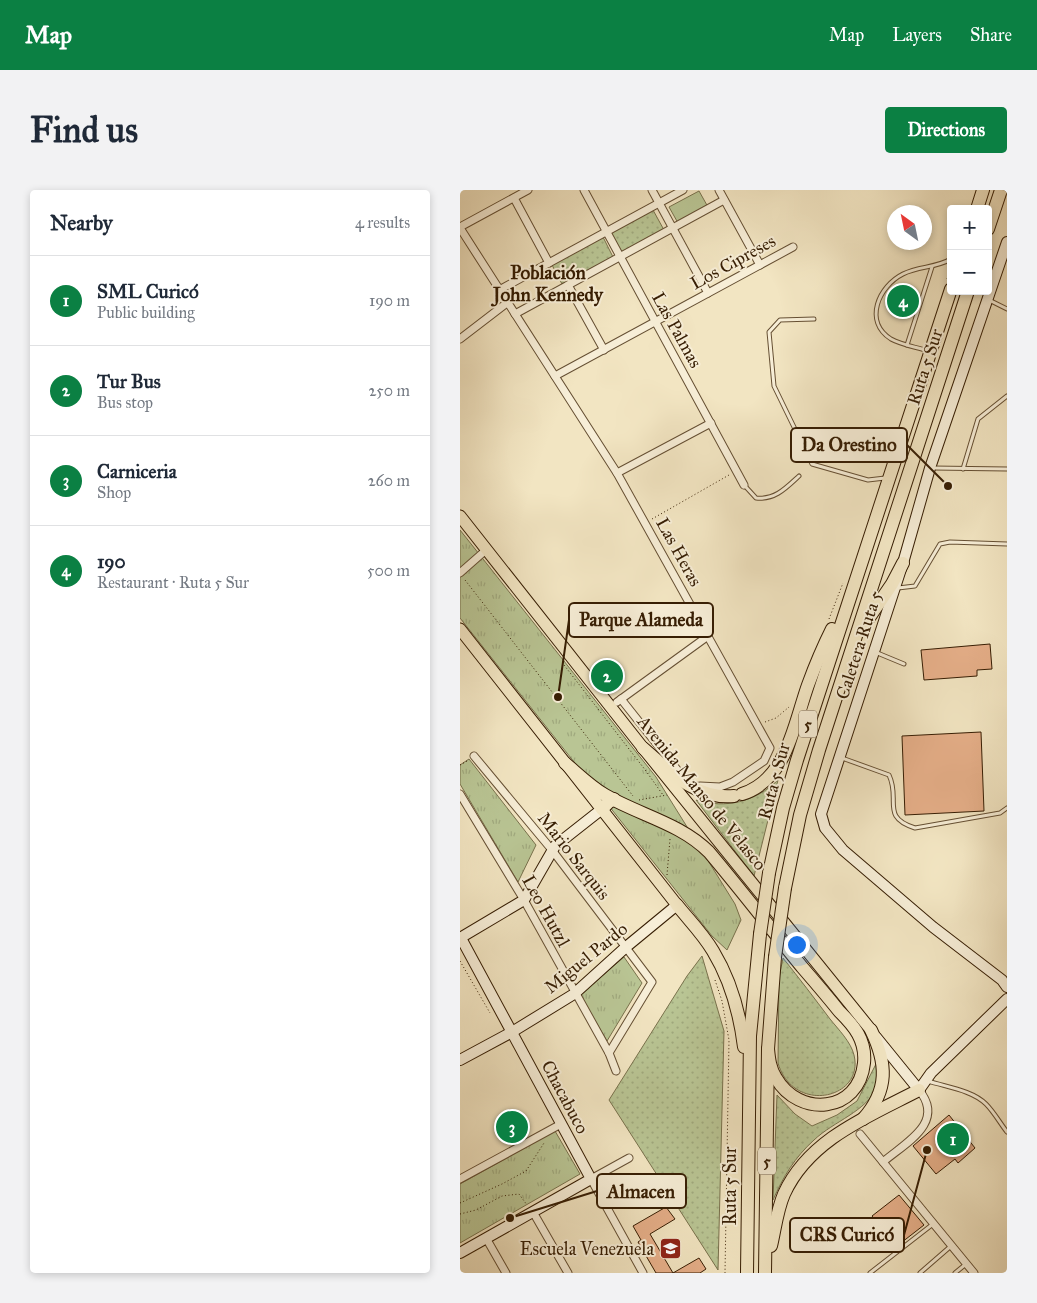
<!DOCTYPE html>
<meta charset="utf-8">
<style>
:root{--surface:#fff;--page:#f2f2f3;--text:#1f2937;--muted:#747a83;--line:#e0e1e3;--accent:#0b8043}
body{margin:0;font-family:"IM FELL Great Primer",serif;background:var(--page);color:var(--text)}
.controls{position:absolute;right:15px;top:15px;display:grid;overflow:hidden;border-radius:5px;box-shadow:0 2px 8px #0003}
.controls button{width:45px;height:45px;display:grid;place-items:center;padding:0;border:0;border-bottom:1px solid var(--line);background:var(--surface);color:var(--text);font:25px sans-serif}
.compass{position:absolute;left:427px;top:15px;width:45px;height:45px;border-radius:50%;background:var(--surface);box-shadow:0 2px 8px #0003;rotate:327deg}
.you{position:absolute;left:336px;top:754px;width:18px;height:18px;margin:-12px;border:4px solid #fff;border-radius:50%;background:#1a73e8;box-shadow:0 0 0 8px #1a73e833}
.badge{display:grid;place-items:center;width:32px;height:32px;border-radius:50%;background:var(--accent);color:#fff;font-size:16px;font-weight:700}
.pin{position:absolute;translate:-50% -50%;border:2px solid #fff;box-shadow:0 1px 5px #0006}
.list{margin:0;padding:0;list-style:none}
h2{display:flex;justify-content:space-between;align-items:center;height:65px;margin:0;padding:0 20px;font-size:21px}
h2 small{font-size:16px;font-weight:400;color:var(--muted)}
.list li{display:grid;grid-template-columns:32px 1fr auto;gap:15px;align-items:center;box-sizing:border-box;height:90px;padding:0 20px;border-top:1px solid var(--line)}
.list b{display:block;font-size:19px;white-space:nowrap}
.list p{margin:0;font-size:16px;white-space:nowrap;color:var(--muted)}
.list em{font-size:16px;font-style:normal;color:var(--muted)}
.map{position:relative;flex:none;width:547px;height:1083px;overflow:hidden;border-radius:5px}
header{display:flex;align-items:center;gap:30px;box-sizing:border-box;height:70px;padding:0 25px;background:var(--accent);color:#fff}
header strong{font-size:24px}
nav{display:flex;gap:28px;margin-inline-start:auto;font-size:18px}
.intro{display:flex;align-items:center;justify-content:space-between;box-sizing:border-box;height:120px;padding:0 30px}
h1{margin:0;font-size:35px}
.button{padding:12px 22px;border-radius:5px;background:var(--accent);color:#fff;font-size:18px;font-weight:700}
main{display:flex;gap:30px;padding:0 30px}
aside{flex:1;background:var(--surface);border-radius:5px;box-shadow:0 2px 8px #0003}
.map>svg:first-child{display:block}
.grass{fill:url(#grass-dots);stroke:#78714c}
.park{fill:url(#park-tufts);stroke:#78714c}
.garden{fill:#b9c594;stroke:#78714c}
.building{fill:#e6af89;stroke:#361d03}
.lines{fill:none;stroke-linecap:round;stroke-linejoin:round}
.lane-casing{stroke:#654f33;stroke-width:5}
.street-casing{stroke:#654f33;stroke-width:9}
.secondary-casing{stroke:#361d03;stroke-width:12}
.primary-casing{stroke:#361d03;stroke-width:13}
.highway-casing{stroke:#361d03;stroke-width:14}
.path{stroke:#361d03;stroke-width:1;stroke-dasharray:1 2.5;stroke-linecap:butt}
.lane{stroke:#f7eed7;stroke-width:3}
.street{stroke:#f7eed7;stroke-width:7}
.secondary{stroke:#f7eed7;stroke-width:10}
.primary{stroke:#f2e5c2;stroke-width:11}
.highway{stroke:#f2e5c2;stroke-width:12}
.highway-bridge-casing{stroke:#361d03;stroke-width:14;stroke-linecap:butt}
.highway-bridge{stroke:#f2e5c2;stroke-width:12}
.labels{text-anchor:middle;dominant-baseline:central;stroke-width:4;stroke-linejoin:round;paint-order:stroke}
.shield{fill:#f7eed7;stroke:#705c43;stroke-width:1}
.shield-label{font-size:16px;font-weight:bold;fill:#361d03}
.street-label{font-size:18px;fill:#361d03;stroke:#f7eed7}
.poi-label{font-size:18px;fill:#361d03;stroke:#f7eed7;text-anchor:end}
.neighbourhood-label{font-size:19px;font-weight:bold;fill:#361d03;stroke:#f7eed7}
.leader{fill:none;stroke:#361d03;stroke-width:2}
.callout-dot{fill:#361d03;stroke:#f7eed7;stroke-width:2}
.callout{fill:#f7eed7;stroke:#361d03;stroke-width:2}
.callout-label{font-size:19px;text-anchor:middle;font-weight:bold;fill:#361d03}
</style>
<header>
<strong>Map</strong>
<nav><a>Map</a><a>Layers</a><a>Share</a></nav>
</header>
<div class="intro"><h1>Find us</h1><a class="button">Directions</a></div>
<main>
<aside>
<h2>Nearby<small>4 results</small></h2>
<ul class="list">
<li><span class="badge">1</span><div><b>SML Curicó</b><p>Public building</p></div><em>190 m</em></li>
<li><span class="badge">2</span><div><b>Tur Bus</b><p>Bus stop</p></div><em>250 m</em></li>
<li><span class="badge">3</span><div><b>Carniceria</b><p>Shop</p></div><em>260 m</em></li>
<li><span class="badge">4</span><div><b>190</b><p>Restaurant · Ruta 5 Sur</p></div><em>500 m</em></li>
</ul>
</aside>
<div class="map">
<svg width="547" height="1083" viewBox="0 0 547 1083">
<defs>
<pattern id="grass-dots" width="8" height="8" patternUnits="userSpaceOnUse" patternTransform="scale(1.25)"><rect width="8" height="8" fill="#b9c594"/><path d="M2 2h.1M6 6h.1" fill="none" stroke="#a0a97e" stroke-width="1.8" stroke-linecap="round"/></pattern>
<pattern id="park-tufts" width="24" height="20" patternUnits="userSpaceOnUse" patternTransform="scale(1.25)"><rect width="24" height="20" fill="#b9c594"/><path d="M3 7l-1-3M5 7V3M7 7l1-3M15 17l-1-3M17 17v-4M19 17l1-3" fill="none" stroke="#a0a97e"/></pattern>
</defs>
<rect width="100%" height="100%" fill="#f2e5c2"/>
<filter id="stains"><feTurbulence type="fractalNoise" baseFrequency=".004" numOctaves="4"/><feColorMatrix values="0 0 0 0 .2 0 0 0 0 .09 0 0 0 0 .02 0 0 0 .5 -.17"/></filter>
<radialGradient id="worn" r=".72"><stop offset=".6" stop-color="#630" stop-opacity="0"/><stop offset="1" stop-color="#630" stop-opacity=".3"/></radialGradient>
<g class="grass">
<path d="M 193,20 L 204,40 L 159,64 L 149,44 Z"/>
<path d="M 143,47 L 153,67 L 102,94 L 92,75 Z"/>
<path d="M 318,590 L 294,686 L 236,610 C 266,619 295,612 318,590 Z"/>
<path d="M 242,766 L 264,841 L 258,1080 L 149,910 L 227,786 Z"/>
<path d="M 323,768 C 339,788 355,809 370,829 C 378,839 391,852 394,865 C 405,909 333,925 318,873 L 319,788 Z"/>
<path d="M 416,874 L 420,877 C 420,883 421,892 418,896 C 406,922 374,931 354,950 C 335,967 323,987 313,1010 L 317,905 L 335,924 L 352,936 L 377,925 L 397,911 Z"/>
</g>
<g class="park">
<path d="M 0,340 L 196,587 L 275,714 L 281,730 L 267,760 L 252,746 L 0,428 Z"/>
<path d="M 9,569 L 76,655 L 58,692 L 0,594 L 0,575 Z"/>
<path d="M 164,767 L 182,793 L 147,851 L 120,805 Z"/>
<path d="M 95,941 L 120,984 L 0,1053 L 0,994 Z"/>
</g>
<path class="garden" d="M 239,1 L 248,17 L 218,33 L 209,17 Z"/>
<g class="building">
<path d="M 530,454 L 532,479 L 517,480 L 517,486 L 464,490 L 461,460 Z"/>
<path d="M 521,542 L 524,621 L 445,625 L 442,546 Z"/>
<path d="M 489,925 L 515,958 L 498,973 L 495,969 L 476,984 L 453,956 Z"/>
<path d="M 439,1005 L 464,1035 L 437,1056 L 412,1026 Z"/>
<path d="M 206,1017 L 215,1029 L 190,1044 L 213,1083 L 196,1083 L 178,1052 L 181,1050 L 173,1036 Z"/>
<path d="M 239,1068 L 246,1079 L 240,1083 L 213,1083 Z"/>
</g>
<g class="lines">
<defs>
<g id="lane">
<path d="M 529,110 L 547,119"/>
<path d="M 354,129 L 320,130 L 309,142 L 314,196 L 352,274 L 408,290 L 425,288"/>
<path d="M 447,155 L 472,77"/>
<path d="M 468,161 C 456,157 442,155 431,149 C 403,131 419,96 443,84 C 459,76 476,78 491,69"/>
<path d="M 473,278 L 547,279"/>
<path d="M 503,279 L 518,229 L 547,206"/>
<path d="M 285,296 L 296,308 C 315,310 326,298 339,286"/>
<path d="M 438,398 L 455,396 L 480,354 L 490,352 L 547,354"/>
<path d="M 415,462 L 444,474"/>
<path d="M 382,568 L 429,585 C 441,610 420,627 455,638 L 540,623 L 547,618"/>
<path d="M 468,891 C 486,897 512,900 526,914 C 534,922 540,933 547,942"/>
<path d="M 410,1083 L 473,1034"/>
<path d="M 460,1083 L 491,1056"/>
<path d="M 495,1083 L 506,1074"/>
</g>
<g id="street">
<path d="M 124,0 L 284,295"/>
<path d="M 192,0 L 248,103"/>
<path d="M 259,0 L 300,75"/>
<path d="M 54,8 L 89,73"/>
<path d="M 0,37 L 68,0"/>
<path d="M 0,38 L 157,283 L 310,558 L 304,571 L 273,592 L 260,597 L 240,596"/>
<path d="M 108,95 L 144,160"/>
<path d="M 41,99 L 223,0"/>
<path d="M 55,124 L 264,10"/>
<path d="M 0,149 L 48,112"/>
<path d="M 95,186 L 333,57"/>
<path d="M 157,283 L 251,233"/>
<path d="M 0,383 L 26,360"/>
<path d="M 161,509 L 219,582"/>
<path d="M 157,512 L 248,446"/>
<path d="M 14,566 L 92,660 L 192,792 L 149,863"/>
<path d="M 0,604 L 64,710 L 149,863 L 156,881"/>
<path d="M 400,944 L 514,1083"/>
<path d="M 169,968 L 131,989 L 183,1083"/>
<path d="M 423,972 C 445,953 486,933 459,900"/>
<path d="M 0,989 L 101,934"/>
<path d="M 73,1022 L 108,1083"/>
<path d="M 26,1048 L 46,1083"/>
</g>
<g id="secondary">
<path d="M 547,52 L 470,278 L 443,373 L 361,624 L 365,638 L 383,660 L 473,737 L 542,790 L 547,797"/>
<path d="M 0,748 L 64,710 L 95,656 L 142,619"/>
<path d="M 416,847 L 459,900 L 471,883 L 547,809"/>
<path d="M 0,870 L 52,842 L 114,804 L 166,757 L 217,715"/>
<path d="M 0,1063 L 131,989 L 1,748"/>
</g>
<g id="primary">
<path d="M 0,326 L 183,558 L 411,840"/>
<path d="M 0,439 L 217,715"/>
</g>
<g id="highway">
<path d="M 517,19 L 523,0"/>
<path d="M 528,39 L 541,0"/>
<path d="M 404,435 L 432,394 L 443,373"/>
<path d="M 183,558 C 210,581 236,610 274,606"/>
<path d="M 105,573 C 118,584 130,596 145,605 C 179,625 220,633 249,662 C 281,700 311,739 342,777 C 355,792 367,806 379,821 C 386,828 393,835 398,844 C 403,853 405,863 404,873 C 399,923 339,928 316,888 C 310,879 309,869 308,859"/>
<path d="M 282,604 C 327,590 334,534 348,495 C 355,476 363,457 372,439"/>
<path d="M 142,619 L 149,612 L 154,609"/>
<path d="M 309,683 L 323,618 L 337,570 L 491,99"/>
<path d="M 325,698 L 340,625 L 359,560 L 508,101"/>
<path d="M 217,715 C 229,730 243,744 253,761 C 270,789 280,825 284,857"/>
<path d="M 403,929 C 429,900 427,873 411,840"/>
<path d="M 311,1056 C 315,1039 317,1020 324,1004 C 349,949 409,926 459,900"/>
<path d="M 287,1083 L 290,846 L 300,744"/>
<path d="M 305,1083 L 308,859 L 315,767"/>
</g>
</defs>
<use href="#lane" class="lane-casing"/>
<use href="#street" class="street-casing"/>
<use href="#secondary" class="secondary-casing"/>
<use href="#primary" class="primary-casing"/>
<use href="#highway" class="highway-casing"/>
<g class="path">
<path d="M 487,89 L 491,78"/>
<path d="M 192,329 L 269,285"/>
<path d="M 5,390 L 173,606"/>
<path d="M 369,429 L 383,393"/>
<path d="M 104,475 L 186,581 L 203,605"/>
<path d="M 305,532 L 316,528 L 329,517"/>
<path d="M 0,575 L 7,571"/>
<path d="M 179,610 L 207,605"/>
<path d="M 207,685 L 210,649"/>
<path d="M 0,771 L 30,823"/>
<path d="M 255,790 L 262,811 L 269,850 L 265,1083"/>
<path d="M 0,1013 L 42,994 L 66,981 L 84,953"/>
<path d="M 0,1024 L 16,1020 L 42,1006 L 59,1004 L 67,1015"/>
</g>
<use href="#lane" class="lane"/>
<use href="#street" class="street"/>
<use href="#secondary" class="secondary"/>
<use href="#primary" class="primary"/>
<use href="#highway" class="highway"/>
<defs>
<g id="highway-bridge">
<path d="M 300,744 L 309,683"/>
<path d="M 315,767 L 325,698"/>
</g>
</defs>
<use href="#highway-bridge" class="highway-bridge-casing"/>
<use href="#highway-bridge" class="highway-bridge"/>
</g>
<defs>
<symbol id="school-square" viewBox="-11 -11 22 22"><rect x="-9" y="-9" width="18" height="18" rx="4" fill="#8f2418" stroke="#f7eed7"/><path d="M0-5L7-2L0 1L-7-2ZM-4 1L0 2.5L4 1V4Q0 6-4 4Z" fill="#fff"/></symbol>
</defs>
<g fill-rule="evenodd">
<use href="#school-square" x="198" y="1046" width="25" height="25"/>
</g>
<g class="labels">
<g class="shield">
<rect x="339" y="520.5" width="18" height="27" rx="4"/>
<rect x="298" y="957.5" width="18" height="27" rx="4"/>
</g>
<g class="shield-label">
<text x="348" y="534">5</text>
<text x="307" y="971">5</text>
</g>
<g class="street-label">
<text transform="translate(273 72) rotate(-29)">Los Cipreses</text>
<text transform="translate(217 140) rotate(61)">Las Palmas</text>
<text transform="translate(465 177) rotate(-72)">Ruta 5 Sur</text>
<text transform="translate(219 362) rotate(61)">Las Heras</text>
<text transform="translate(399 455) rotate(-72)">Caletera Ruta 5</text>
<text transform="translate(314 591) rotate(-75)">Ruta 5 Sur</text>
<text transform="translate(242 603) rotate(51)">Avenida Manso de Velasco</text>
<text transform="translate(114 666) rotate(52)">Mario Sarquis</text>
<text transform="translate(86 721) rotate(61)">Leo Hutzl</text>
<text transform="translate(126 768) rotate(-39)">Miguel Pardo</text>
<text transform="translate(105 907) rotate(62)">Chacabuco</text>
<text transform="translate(270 996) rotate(-90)">Ruta 5 Sur</text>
</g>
<g class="poi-label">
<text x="194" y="1059">Escuela Venezuela</text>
</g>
<g class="neighbourhood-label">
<text x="88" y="82">Población<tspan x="88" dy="22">John Kennedy</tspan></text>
</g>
</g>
<path class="leader" d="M488 296L447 255M98 507L109 430M50 1028L137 1001M467 960L444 1045"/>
<g class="callout-dot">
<circle cx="488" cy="296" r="5"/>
<circle cx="98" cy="507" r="5"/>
<circle cx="50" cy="1028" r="5"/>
<circle cx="467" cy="960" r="5"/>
</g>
<g class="callout">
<rect x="331" y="238" width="116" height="34" rx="5"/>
<rect x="109" y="413" width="144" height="34" rx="5"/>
<rect x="137" y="984" width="89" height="34" rx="5"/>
<rect x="330" y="1028" width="114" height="34" rx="5"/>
</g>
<g class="callout-label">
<text x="389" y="261">Da Orestino</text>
<text x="181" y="436">Parque Alameda</text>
<text x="181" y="1008">Almacen</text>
<text x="387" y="1051">CRS Curicó</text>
</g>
<rect width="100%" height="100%" filter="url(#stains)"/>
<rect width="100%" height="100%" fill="url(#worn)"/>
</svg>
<div class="controls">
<button>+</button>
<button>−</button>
</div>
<svg class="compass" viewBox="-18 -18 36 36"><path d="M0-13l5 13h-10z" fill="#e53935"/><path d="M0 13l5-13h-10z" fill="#747a83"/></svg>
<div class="you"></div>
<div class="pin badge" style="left:493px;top:949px">1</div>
<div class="pin badge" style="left:147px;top:486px">2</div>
<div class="pin badge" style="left:52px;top:937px">3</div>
<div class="pin badge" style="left:443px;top:111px">4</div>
</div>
</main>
